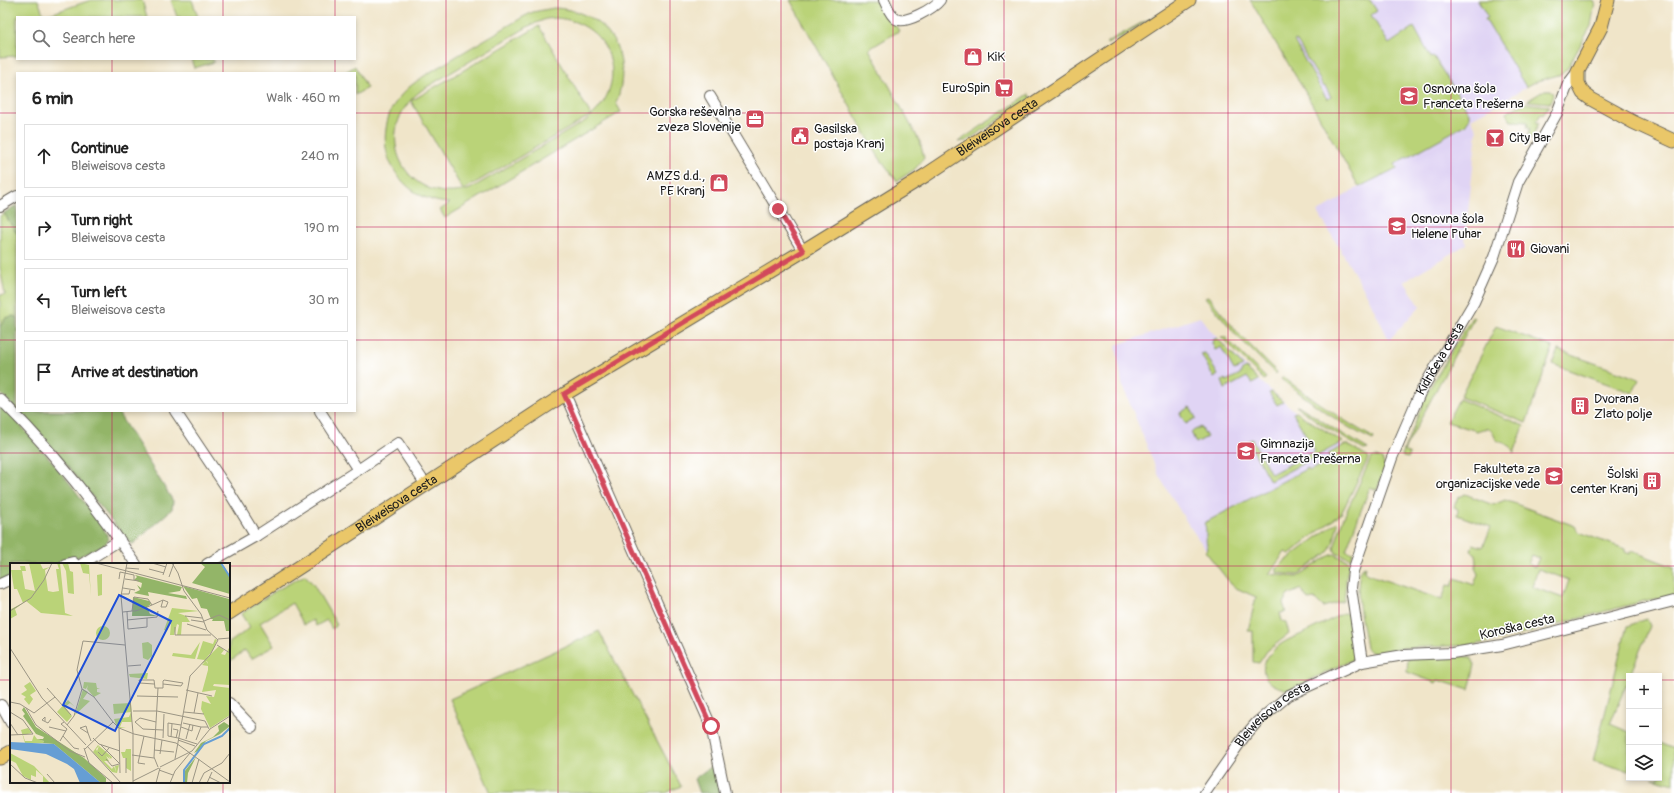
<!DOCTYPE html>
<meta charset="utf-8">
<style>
:root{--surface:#fff;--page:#f6f6f6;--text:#222;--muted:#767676;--line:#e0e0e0}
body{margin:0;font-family:Pangolin,sans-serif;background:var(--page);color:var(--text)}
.controls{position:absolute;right:12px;bottom:12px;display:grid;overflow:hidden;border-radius:0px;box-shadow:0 2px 6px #0003}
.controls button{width:36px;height:36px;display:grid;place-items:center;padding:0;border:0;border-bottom:1px solid var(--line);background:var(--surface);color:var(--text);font:20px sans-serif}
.stop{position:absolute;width:12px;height:12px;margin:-9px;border:3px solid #d1495b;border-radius:50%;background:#fff}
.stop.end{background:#d1495b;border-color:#fff;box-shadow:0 1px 4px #0008}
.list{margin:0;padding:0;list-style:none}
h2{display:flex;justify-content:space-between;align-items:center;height:52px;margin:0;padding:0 16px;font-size:17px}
h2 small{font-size:13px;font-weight:400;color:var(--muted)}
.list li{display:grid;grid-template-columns:26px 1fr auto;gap:12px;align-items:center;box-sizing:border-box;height:64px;margin:0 8px 8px;padding:0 8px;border:1px solid var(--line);border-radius:0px}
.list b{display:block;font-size:15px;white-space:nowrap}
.list p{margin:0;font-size:13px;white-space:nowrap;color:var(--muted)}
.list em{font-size:13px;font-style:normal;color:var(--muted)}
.icon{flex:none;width:22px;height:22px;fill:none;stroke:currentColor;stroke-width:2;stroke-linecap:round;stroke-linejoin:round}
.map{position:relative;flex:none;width:1674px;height:793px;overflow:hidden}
.search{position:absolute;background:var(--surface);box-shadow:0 2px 6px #0003;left:16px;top:16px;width:340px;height:44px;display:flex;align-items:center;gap:10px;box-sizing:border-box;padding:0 14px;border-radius:0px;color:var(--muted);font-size:15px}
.panel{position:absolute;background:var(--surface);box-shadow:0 2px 6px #0003;left:16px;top:72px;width:340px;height:340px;border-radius:0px}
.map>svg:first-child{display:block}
.built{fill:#e0d4f4}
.green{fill:#bad378;stroke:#6b784a;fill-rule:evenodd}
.forest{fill:#93b568;stroke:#586842}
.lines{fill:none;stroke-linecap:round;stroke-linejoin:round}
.minor-casing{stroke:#666259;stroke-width:12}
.major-casing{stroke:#666259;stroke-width:15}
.minor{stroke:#fff;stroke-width:10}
.major{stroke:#eac769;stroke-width:13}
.route{stroke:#d1495b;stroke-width:5}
.grid{fill:none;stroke:#c2185b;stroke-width:1;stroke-opacity:0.55}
.labels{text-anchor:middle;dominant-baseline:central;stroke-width:3;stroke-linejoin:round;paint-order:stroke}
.poi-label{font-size:13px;fill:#1c1c1c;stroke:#fff;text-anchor:start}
.street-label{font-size:13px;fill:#1c1c1c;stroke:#fff}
.inset-river{fill:none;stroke:#669ed4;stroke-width:2}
.inset-road{fill:none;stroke:#9b9584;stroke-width:1}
.view{fill:#1d4ed8;fill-opacity:0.15;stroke:#1d4ed8;stroke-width:2}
.inset-edge{fill:none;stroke:#1c1c1c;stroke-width:2}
</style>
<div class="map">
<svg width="1674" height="793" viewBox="0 0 1674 793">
<rect width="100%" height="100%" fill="#fff"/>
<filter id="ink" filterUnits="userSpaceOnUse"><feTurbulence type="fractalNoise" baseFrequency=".025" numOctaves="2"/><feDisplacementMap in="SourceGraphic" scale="8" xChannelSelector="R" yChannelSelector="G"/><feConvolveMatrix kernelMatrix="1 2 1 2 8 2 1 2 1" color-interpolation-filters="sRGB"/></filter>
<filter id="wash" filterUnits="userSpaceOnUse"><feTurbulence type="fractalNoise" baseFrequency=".012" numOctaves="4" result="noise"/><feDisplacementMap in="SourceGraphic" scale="16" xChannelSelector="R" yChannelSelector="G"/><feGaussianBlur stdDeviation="0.9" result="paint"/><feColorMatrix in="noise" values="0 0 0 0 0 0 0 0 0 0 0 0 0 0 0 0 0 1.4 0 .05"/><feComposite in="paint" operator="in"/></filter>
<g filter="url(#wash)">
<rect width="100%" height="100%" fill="#f0e5c9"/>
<g class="built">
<path d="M 1251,0 L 1522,0 L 1591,26 L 1567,69 L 1562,74 L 1537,81 L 1471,119 L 1477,130 L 1465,240 L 1467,244 L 1404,281 L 1420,306 L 1389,340 L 1366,293 L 1318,212 L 1359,187 L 1361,184 Z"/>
<path d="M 1200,317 L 1211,331 L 1259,380 L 1296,412 L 1337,438 L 1350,463 L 1223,574 L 1188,524 L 1159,476 L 1122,384 L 1116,345 Z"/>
</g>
<g class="green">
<path d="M 0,0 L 38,0 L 44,16 L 91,0 L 142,0 L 147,17 L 17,17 L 17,56 L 0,57 Z"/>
<path d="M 171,0 L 192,0 L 198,17 L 177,17 Z"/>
<path d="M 790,0 L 881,0 L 899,31 L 869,49 L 920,142 L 924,158 L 915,169 L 897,181 L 878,156 Z"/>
<path d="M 1250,0 L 1370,0 L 1377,11 L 1371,15 L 1389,44 L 1414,27 L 1431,58 L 1434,57 L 1469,113 L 1469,119 L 1465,125 L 1395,164 L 1397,168 L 1359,187 L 1304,90 ZM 1296,40 L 1324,87 L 1325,86 L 1331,97 L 1328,99 L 1325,96 L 1294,41 Z"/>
<path d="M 1478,0 L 1594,0 L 1595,2 L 1591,26 L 1567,69 L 1562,74 L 1537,81 L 1526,87 L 1485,19 L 1488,18 Z"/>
<path d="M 554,8 C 606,10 635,54 616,103 L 621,112 L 445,218 L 440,210 L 450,203 C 425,202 405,189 393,168 C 386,156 384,142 386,129 C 390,90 427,75 457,56 C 479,43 501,30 523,17 L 533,12 ZM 555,18 C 613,21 633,87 585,121 L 470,189 C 405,209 367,130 422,90 L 529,26 L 546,19 Z"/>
<path d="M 1156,15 L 1125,35 L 1107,44 L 1107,42 Z"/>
<path d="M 539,26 L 591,115 L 463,190 L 411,101 Z"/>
<path d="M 191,59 L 213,59 L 214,62 L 194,68 Z"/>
<path d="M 355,66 L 367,88 L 355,95 L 355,73 L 344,73 Z"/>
<path d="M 1545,90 L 1550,90 C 1555,94 1552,98 1550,103 L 1527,101 Z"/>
<path d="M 1029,94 L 1031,99 L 966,141 L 958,142 Z"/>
<path d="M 1524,103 L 1549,106 L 1543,115 L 1541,114 L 1536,122 L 1539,123 L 1532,138 L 1528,137 L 1530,128 L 1527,128 L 1528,122 L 1511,121 L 1506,113 Z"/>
<path d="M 4,213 L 17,234 L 17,318 L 13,316 L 0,327 L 0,295 L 5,294 L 0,268 L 0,216 Z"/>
<path d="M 1208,296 L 1239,334 L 1277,372 L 1276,374 L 1237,336 L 1205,297 Z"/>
<path d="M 1472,317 L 1474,318 L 1404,451 L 1410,454 L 1408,458 L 1403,457 L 1402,455 L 1429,389 Z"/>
<path d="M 1496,326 L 1553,347 L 1526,423 L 1460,397 Z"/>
<path d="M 1221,337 L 1225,337 L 1266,378 L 1264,380 Z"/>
<path d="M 1217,338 L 1243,366 L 1234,370 L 1221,347 L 1215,350 L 1212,343 L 1213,340 Z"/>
<path d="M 1558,350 L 1639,379 L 1633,393 L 1552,364 Z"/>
<path d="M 1205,353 L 1218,375 L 1214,378 L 1201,354 Z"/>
<path d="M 1246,368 L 1259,380 L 1252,384 L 1247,377 L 1225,389 L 1222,381 L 1225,379 L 1226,381 L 1242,373 L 1241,371 Z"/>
<path d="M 1283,377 C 1313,400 1342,420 1374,438 L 1373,440 C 1340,425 1310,401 1281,379 Z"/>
<path d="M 1272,392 L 1283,402 L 1277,405 L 1269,393 Z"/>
<path d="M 1459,399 L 1524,426 L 1514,453 C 1511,445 1504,443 1496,440 C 1492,429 1489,426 1477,431 L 1447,422 Z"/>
<path d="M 1296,406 L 1301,407 L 1331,427 L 1368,449 L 1364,450 L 1324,426 Z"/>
<path d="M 1190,407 L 1196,418 L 1186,424 L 1180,413 Z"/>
<path d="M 1296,412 L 1343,442 L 1270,481 L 1248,441 L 1252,439 L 1271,474 L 1315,451 L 1293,413 Z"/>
<path d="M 1201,427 L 1207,437 L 1196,443 L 1191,432 Z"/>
<path d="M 1346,444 L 1369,457 L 1341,514 L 1289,554 L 1286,552 L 1282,554 L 1282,556 L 1269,574 L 1297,577 L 1327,557 L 1334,554 L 1350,562 L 1347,573 L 1344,601 L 1323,607 L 1315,599 L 1308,600 L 1301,589 L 1288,595 L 1283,603 L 1286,612 L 1280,613 L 1282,621 L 1286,622 L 1289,634 L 1267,651 L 1259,663 L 1253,662 L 1253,631 L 1248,631 L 1256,597 L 1236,588 L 1231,584 L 1205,551 L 1208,548 C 1204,539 1208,530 1204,523 L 1308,468 L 1309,471 L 1331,461 L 1328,454 Z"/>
<path d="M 1376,457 L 1382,459 L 1385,467 L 1377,490 L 1370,487 L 1346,550 L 1353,553 L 1351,559 L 1336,553 L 1334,548 L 1343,519 L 1371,458 Z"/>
<path d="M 1465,494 L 1493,505 L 1505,500 L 1575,526 L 1578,532 L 1625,549 L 1625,552 L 1630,554 L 1632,551 L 1674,567 L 1674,595 L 1644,601 L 1494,641 L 1473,645 L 1403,648 L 1376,653 L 1370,652 L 1366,648 C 1362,621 1354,594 1361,568 L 1365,566 L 1364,571 L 1367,574 L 1442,600 L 1447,585 L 1452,586 L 1455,578 L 1474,585 L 1478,574 L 1475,568 L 1477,563 L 1476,554 L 1471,551 L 1473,544 L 1483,547 L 1491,527 L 1457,515 L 1458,509 L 1454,507 L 1458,497 ZM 1532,555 L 1539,558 L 1535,567 L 1528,564 ZM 1538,569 L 1569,580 L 1563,598 L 1532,587 Z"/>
<path d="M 1337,522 L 1338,524 C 1335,534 1334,547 1326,554 L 1297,575 L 1277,573 L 1277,568 L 1283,563 Z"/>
<path d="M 305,575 L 313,584 L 337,625 L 332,629 L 327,620 L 316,626 L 313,620 L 304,625 L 292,603 L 260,623 L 274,646 L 251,659 L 245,650 L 229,662 L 229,643 L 250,628 L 241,614 L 277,590 Z"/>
<path d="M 1344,613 L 1348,614 L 1355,653 L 1352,660 L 1289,690 C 1257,684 1256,662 1281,644 C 1288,639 1298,636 1306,632 C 1319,626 1331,619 1344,613 Z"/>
<path d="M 1647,619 L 1650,626 L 1610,724 L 1629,732 L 1629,771 L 1593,761 L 1627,626 Z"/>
<path d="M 599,631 L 681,786 L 666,793 L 491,793 L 450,699 Z"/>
<path d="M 1457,656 L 1471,657 L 1475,665 L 1469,690 L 1438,680 L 1436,683 L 1407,672 L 1408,658 Z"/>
<path d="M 1659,743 L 1674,749 L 1674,784 L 1652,778 L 1659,778 Z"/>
</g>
<g class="forest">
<path d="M 17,205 L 17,234 L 4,213 Z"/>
<path d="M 13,316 L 17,318 L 17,410 L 0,393 L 0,327 L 5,318 Z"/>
<path d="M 0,403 C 29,435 58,466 83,501 C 92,513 103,525 109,539 L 105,544 L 70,561 L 55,564 L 11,564 L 11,576 L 0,581 Z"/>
<path d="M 18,411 L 117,411 L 173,501 L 172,509 L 133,544 L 130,543 L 42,435 Z"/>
<path d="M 714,764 L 721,793 L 699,793 L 694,779 Z"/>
</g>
</g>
<g filter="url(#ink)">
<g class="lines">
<defs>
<g id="minor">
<path d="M 884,0 C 887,6 890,15 896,19 C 905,25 934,8 940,0"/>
<path d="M 710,96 L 803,251"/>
<path d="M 0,206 L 17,196"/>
<path d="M 565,394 L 711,726 L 725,793"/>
<path d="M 0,399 C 51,449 96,505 136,564"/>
<path d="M 175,411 L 226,487 L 256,536"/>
<path d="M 358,470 L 398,443 L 426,485"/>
<path d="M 65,564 L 73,562 L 75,564"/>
<path d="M 82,564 L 120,540"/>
<path d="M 207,564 L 256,536 L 358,470 L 320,411"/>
<path d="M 0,584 L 11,579"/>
<path id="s1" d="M 1362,662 L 1351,588 L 1353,571 L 1392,458 L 1420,393 L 1474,302 L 1494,257 L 1518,182 L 1557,113 L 1568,84 L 1578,71"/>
<path d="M 229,703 L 252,727"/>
<path d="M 1,705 L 11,723"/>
<path id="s2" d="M 1205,793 L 1244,737 L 1257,722 L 1289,695 L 1362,662 L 1404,655 L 1452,653 L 1502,645 L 1674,601"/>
</g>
<g id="major">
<path d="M 1608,0 L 1601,27 L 1578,71 L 1578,83 L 1583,93 L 1591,99 L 1633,122 L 1674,141"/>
<path id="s3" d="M 229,613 L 565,394 L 803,251 L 926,175 L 1189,0"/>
<path d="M 0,758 L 11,752"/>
</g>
</defs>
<use href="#minor" class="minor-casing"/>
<use href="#major" class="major-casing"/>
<use href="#minor" class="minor"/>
<use href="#major" class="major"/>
</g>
</g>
<g class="lines" filter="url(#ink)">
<path class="route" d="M 711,726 L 564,394 L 803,251 L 778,209"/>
</g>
<path class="grid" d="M 112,0 L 112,17M 223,0 L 223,17M 335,0 L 335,17M 446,0 L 446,793M 558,0 L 558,793M 670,0 L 670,793M 781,0 L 781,793M 893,0 L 893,793M 1004,0 L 1004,793M 1116,0 L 1116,793M 1228,0 L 1228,793M 1339,0 L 1339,793M 1451,0 L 1451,793M 1562,0 L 1562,793M 112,59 L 112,73M 223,59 L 223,73M 335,59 L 335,73M 0,113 L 17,113M 355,113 L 1674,113M 0,227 L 17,227M 355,227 L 1674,227M 0,340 L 17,340M 355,340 L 1674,340M 112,411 L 112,564M 223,411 L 223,564M 335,411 L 335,793M 0,453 L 1674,453M 0,566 L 11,566M 229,566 L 1674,566M 0,680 L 11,680M 229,680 L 1629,680M 1659,680 L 1674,680M 112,782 L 112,793M 223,782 L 223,793"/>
<defs>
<symbol id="shop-square" viewBox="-11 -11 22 22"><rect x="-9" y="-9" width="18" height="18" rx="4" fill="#d1495b" stroke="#fff"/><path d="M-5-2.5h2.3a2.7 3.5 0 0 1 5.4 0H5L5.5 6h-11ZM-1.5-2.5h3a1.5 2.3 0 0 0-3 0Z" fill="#fff"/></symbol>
<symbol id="supermarket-square" viewBox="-11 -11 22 22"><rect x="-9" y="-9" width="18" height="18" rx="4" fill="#d1495b" stroke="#fff"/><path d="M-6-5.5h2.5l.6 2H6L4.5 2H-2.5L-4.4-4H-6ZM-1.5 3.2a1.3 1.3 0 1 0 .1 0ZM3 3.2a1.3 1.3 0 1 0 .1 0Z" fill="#fff"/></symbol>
<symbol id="school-square" viewBox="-11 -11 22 22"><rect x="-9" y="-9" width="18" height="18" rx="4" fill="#d1495b" stroke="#fff"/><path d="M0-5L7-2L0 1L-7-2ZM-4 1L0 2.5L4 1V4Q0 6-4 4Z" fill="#fff"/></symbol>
<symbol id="office-square" viewBox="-11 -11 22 22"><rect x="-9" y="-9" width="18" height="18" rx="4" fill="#d1495b" stroke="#fff"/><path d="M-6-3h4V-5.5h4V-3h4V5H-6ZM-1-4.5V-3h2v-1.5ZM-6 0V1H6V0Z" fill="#fff"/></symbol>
<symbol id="civic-square" viewBox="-11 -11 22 22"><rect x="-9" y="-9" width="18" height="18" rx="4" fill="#d1495b" stroke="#fff"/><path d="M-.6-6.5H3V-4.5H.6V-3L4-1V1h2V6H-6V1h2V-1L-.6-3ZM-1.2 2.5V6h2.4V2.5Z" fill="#fff"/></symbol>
<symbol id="bar-square" viewBox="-11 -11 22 22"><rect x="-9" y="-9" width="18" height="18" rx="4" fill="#d1495b" stroke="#fff"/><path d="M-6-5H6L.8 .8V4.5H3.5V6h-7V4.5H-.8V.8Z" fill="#fff"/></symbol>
<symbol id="restaurant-square" viewBox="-11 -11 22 22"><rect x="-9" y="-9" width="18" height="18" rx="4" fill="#d1495b" stroke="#fff"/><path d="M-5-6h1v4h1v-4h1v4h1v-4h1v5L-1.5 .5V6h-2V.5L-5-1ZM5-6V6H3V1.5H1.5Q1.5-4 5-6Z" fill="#fff"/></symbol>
<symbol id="building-square" viewBox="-11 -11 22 22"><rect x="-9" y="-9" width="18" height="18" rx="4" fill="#d1495b" stroke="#fff"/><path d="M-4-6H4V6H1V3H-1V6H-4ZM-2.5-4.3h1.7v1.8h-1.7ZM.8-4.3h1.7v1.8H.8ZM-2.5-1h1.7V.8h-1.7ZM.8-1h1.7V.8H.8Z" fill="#fff"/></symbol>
<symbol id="university-square" viewBox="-11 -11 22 22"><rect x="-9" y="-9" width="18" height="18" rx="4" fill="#d1495b" stroke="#fff"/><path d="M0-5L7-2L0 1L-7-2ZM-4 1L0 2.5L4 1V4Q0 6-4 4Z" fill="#fff"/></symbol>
</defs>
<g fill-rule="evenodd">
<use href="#shop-square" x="962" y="46" width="22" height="22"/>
<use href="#supermarket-square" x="993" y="77" width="22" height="22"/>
<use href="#school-square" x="1398" y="85" width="22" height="22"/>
<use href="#office-square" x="744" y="108" width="22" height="22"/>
<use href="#civic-square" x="789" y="125" width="22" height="22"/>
<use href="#bar-square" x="1484" y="127" width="22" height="22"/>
<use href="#shop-square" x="708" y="172" width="22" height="22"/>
<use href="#school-square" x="1386" y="215" width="22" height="22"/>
<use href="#restaurant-square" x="1505" y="238" width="22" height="22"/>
<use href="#building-square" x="1569" y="395" width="22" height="22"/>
<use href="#school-square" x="1235" y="440" width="22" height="22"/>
<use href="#university-square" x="1543" y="465" width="22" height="22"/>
<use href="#building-square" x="1641" y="470" width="22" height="22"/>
</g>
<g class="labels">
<g class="poi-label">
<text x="987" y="57">KiK</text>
<text x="990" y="88" text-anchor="end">EuroSpin</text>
<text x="1423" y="89">Osnovna šola<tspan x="1423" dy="15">Franceta Prešerna</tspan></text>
<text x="741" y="112" text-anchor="end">Gorska reševalna<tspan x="741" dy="15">zveza Slovenije</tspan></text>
<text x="814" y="129">Gasilska<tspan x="814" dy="15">postaja Kranj</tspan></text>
<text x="1509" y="138">City Bar</text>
<text x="705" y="176" text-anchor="end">AMZS d.d.,<tspan x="705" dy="15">PE Kranj</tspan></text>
<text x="1411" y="219">Osnovna šola<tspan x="1411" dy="15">Helene Puhar</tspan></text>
<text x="1530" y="249">Giovani</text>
<text x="1594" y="399">Dvorana<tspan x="1594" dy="15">Zlato polje</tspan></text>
<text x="1260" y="444">Gimnazija<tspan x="1260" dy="15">Franceta Prešerna</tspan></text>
<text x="1540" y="469" text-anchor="end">Fakulteta za<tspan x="1540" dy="15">organizacijske vede</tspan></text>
<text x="1638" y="474" text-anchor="end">Šolski<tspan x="1638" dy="15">center Kranj</tspan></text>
</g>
<g class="street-label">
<text stroke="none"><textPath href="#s3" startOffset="909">Bleiweisova cesta</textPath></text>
<text stroke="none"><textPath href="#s1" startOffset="322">Kidričeva cesta</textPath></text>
<text stroke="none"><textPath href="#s3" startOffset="200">Bleiweisova cesta</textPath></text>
<text transform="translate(1517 627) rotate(-13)">Koroška cesta</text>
<text stroke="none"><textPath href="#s2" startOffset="105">Bleiweisova cesta</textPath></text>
</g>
</g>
<g transform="translate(10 563)">
<rect width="220" height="220" fill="#f0e5c9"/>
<path d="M 19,0 L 30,0 L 33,6 L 40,4 L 35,7 L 36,15 L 38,28 L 43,29 L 49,28 L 46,6 L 49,6 L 47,0 L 50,0 L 55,50 L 63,53 L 31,50 L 16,38 L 5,46 L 7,52 L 0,56 L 0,45 L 1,46 L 13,40 L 7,26 L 4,26 L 1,7 L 11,7 L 10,3 L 15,3 L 16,8 L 12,8 L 15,26 L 25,28 ZM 52,0 L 58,0 L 60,8 L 63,9 L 64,31 L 58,30 L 56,8 ZM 70,0 L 79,2 L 81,33 L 79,11 L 73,10 ZM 92,11 L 92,32 L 88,33 L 87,12 ZM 162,45 L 189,48 L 168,50 L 176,53 L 180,59 L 172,59 L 171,72 L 167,72 L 169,62 L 167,61 L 164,72 L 160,72 L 161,61 L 159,61 L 157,68 L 154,67 ZM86 70a7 7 0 1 1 14 0a7 7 0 1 1-14 0ZM 205,76 L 207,77 L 203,87 L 195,97 L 187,96 L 193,78 L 203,81 ZM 138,79 L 142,82 L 142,93 L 138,97 L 133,95 L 132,80 ZM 190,79 L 185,96 L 162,93 L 163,90 L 181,92 ZM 209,83 L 214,87 L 211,91 L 215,92 L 219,85 L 220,85 L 220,122 L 204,121 L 203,123 L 220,125 L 220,152 L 200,165 L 191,146 L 192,138 L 201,141 L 196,133 L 204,134 L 206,127 L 192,129 L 198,107 L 198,103 L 192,102 L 196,98 L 198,101 L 197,98 L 191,101 ZM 138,110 L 137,116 L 120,114 L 119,111 ZM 20,119 L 26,128 L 20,132 L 23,136 L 19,142 L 14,136 L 16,134 L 11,131 L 17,127 L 14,123 ZM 74,119 L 86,120 L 87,125 L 90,125 L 87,126 L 87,129 L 91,130 L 84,134 L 77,126 L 78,122 L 76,126 L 73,125 ZM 73,126 L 78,129 L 73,136 L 80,138 L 65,152 ZM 58,137 L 65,144 L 60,140 L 55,144 L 62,153 L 57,159 L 47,149 ZM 121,140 L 122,159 L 112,159 L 110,164 L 116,165 L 110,165 L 106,162 L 104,156 L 119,154 L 121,149 L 104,151 L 103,141 ZM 18,165 L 22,170 L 13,172 L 15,178 L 22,178 L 24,172 L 27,176 L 34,178 L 33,180 L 15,180 L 11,167 ZM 88,182 L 89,183 L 86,186 L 87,188 L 89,183 L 102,194 L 101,196 L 98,192 L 100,196 L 96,193 L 99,198 L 94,198 L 102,206 L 104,203 L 106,209 L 105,203 L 109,202 L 107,210 L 102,209 L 83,189 ZM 116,186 L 121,186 L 121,208 L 116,205 L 116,195 L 113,195 L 111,189 L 115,189 ZM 0,190 L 24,203 L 40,220 L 33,220 L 33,213 L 26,207 L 26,214 L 21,212 L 21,217 L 13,213 L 6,200 L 0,197 Z" fill="#bad378"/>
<path d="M 190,0 L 210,0 L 220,14 L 220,31 L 182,20 L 195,4 ZM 125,12 L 172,24 L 170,28 L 158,30 L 176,33 L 177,36 L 138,29 L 139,33 L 124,30 L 130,27 L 127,22 L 131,25 L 132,20 L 124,17 L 127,14 ZM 173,23 L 219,36 L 220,68 L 216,68 L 214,58 L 202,58 L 203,56 L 201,56 L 197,46 L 191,45 L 187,35 L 182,36 ZM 123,34 L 139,38 L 141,41 L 137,44 L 140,51 L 147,53 L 122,53 ZM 14,144 L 26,164 L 74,195 L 96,215 L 96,220 L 91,220 L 44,181 L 33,180 L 34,178 L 27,176 L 33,176 L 34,174 L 26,171 L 13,153 L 15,151 L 12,147 ZM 214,159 L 220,163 L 210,171 L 196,178 L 188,188 L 184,190 L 191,180 L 203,174 L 209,168 L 208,163 ZM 186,194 L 178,210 L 177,220 L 174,220 L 174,209 Z" fill="#93b568"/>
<path d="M 0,179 L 44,181 L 91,220 L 70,220 L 64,206 L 57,201 L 36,191 L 0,186 Z" fill="#669ed4"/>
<path class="inset-river" d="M 211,0 L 220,14M 174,220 L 174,207 L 194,181 L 212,173 L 220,165"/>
<path class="inset-road" d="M 86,0 L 220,35M 117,0 L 111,33 L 123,170M 142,0 L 156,4M 162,0 L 168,10 L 174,28 L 191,51 L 197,67 L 208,77 L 200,92 L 180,113 L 165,196M 116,5 L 129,6M 139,6 L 154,10M 153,12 L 157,0M 159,14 L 164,0M 109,16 L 110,9 L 124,12 L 124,17M 115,16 L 129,18M 113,25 L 125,27M 111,31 L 119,31 L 120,27M 142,42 L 153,37 L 151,44 L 156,44 L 158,39 L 153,37M 0,48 L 21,35 L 34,17 L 42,0M 113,49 L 122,48 L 125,48 L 132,46 L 142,42 L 138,36 L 124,34 L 122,48M 117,49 L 118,66 L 137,64 L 137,55 L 147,54 L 148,48M 175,53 L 192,55M 117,57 L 137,55M 181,57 L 194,59M 194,58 L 209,52 L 220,57M 177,61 L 196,67M 165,64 L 165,72 L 201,72M 208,76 L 220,75M 207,82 L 220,90M 0,85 L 32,135 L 76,182M 118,103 L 131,102M 144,121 L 130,120 L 129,117 L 144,117 L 145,125 L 153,125 L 153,118 L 154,117 L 173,120 L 171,123 L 153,121M 37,125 L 45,134M 72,126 L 84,134 L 103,159M 176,127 L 202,133M 127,133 L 168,134M 0,139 L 10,141 L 24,150 L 45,134 L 61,152M 16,145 L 26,162 L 60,188 L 75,194M 123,148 L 147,148 L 195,158 L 199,166M 0,149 L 13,157 L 23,171 L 0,172M 174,149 L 194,151M 184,150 L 188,130M 35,158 L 35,154 L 32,157 L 38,160 L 41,156M 146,159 L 130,155 L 125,159 L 133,166 L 153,167M 0,160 L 8,172M 173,160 L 191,164M 57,162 L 64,153 L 72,126 L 67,107 L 73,78 L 115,82M 39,164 L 56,168M 171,164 L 182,168 L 183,162M 109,165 L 110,210M 163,166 L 168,167 L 166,175M 78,170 L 76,163 L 70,165 L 78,170 L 81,178M 123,170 L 123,220M 53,173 L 64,185 L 69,186M 134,173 L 128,200 L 135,201M 161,174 L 162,161M 83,175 L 89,181 L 110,188M 153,175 L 154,151M 168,175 L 158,173 L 158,160 L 171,162M 168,175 L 187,181M 176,176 L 180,161M 168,177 L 185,183M 186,177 L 191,164 L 198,164M 50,178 L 57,166 L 51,161 L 54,159M 91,182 L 110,201M 77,183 L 111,220M 74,185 L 79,200 L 103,220M 74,187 L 103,159 L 109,165 L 124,171 L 166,180 L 220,219M 144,187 L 164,189M 88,189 L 92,193 L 99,185M 150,191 L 152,177M 122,192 L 144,195M 96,196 L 102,203 L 109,201M 0,201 L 15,215 L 28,220M 148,204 L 144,194 L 148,125M 150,204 L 182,188 L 200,166 L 220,153M 149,207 L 163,212M 116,210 L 116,195M 37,211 L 45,220M 199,214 L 211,220M 123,218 L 149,205M 146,220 L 150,205M 160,220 L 165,208 L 180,190M 182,220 L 189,196M 189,220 L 194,210 L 212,200 L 220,190M 197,220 L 202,209"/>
<path class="view" d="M 109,32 L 161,58 L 105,168 L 53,142 Z"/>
<rect width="220" height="220" class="inset-edge"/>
</g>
</svg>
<div class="controls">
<button>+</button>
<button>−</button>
<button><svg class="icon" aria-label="layers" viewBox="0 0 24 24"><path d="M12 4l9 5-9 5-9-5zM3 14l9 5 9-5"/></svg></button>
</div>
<div class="stop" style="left:711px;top:726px"></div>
<div class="stop end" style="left:778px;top:209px"></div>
<div class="search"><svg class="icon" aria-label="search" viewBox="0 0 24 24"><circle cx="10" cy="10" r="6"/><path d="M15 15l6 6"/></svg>Search here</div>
<section class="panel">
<h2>6 min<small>Walk · 460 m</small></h2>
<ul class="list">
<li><svg class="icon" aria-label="ahead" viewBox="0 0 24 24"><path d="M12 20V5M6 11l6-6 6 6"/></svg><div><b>Continue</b><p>Bleiweisova cesta</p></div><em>240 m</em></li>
<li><svg class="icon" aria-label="right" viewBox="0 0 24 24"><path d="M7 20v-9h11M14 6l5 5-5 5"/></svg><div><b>Turn right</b><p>Bleiweisova cesta</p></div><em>190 m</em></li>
<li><svg class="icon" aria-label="left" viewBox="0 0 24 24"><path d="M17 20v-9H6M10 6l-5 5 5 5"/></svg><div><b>Turn left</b><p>Bleiweisova cesta</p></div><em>30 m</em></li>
<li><svg class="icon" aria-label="arrive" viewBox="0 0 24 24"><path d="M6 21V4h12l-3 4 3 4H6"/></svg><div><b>Arrive at destination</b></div></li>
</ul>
</section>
</div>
